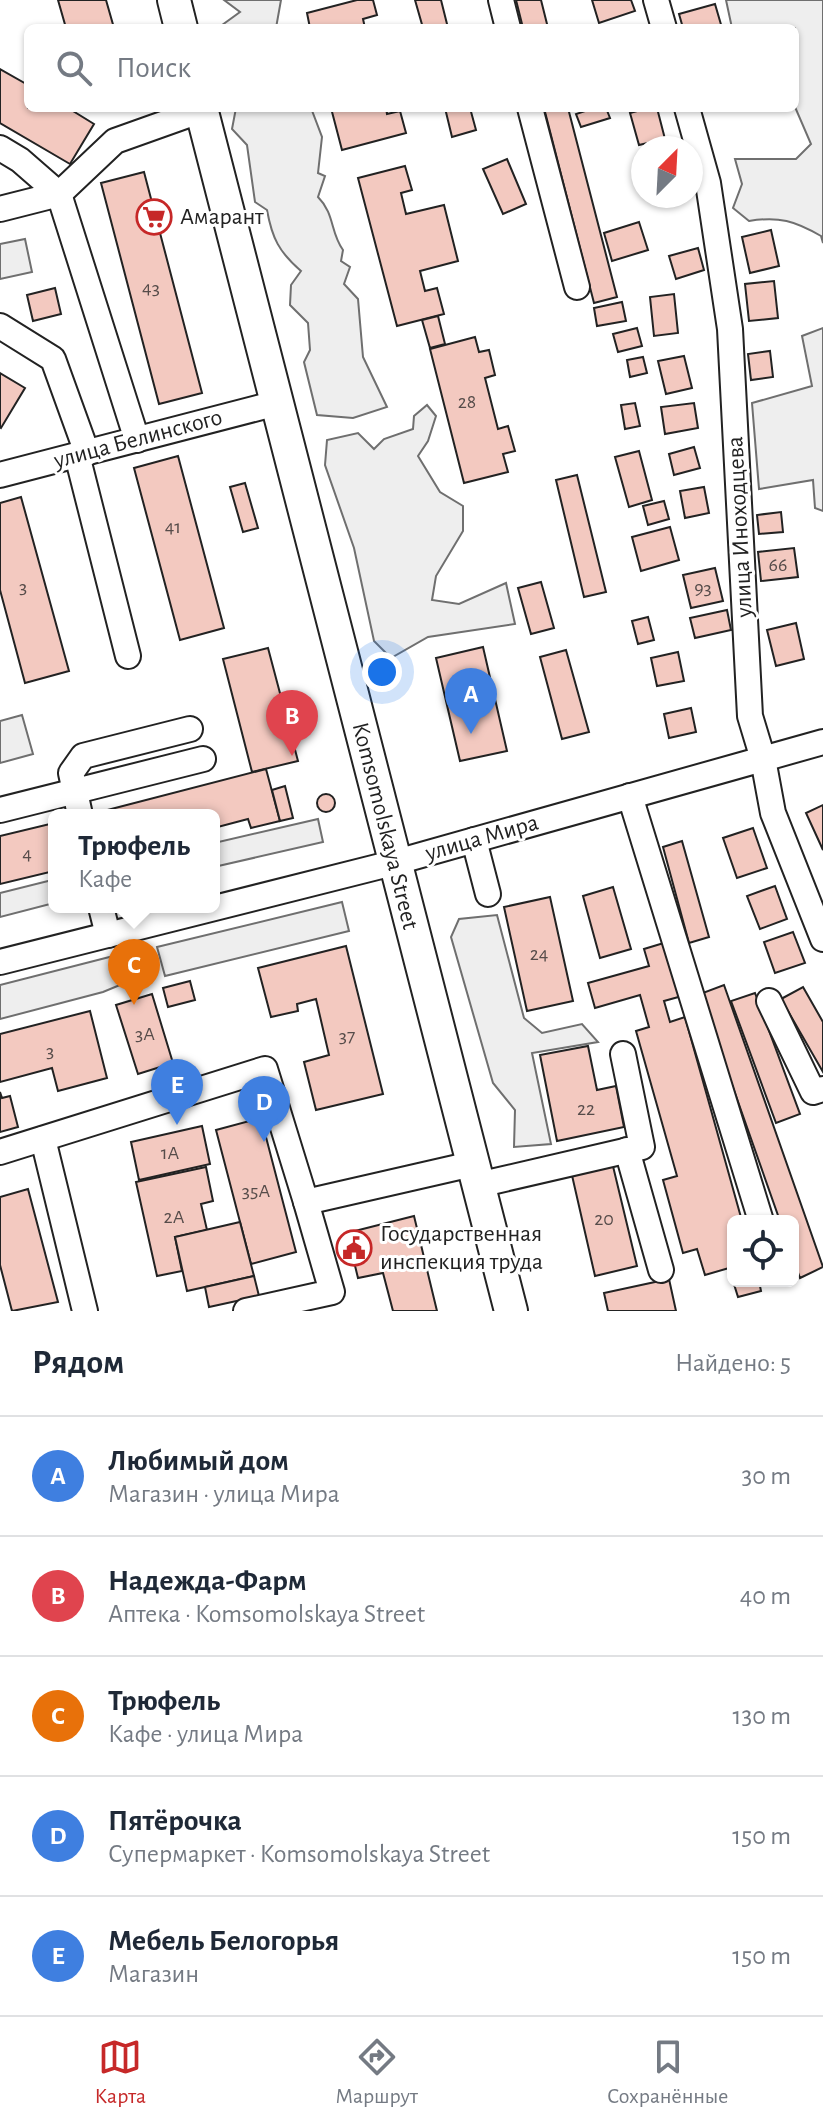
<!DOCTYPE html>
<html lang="ru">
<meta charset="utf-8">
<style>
:root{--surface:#fff;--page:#f2f2f3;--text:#1f2937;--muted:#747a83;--line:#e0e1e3;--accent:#c62828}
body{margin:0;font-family:"Alegreya Sans",sans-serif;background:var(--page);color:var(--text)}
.controls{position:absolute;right:24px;bottom:24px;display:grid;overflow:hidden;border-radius:12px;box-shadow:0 2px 6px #0004}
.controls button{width:72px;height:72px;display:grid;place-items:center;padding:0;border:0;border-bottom:2px solid var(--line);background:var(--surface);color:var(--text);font:40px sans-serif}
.compass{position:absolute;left:631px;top:136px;width:72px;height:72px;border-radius:50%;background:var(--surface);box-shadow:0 2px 6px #0004;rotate:24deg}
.you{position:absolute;left:382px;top:672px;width:28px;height:28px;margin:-20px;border:6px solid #fff;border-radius:50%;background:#1a73e8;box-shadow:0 0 0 12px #1a73e833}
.badge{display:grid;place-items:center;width:52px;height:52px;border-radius:50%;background:var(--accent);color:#fff;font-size:26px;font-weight:700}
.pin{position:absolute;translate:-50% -66px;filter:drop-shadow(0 2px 4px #0008)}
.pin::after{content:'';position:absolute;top:42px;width:28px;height:24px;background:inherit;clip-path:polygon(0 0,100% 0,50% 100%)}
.popup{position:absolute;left:48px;top:809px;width:172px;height:104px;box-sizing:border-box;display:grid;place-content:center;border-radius:12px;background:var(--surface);filter:drop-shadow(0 2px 6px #0005);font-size:26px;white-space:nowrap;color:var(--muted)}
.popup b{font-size:30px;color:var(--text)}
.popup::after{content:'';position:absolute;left:50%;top:100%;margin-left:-16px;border:16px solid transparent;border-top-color:var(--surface)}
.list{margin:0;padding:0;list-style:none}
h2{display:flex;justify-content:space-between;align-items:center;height:104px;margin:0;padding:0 32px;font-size:34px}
h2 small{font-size:26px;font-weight:400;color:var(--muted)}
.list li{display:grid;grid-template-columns:52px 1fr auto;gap:24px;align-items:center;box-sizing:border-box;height:120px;padding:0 32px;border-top:2px solid var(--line)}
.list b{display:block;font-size:30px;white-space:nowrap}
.list p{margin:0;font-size:26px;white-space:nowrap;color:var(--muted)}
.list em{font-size:26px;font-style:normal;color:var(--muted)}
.icon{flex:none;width:44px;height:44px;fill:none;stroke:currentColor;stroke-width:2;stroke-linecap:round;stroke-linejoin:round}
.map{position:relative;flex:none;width:823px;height:1311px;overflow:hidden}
.search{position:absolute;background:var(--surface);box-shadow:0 2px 6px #0004;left:24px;right:24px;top:24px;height:88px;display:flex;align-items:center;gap:20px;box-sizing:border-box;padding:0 28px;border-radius:12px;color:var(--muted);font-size:30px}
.sheet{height:704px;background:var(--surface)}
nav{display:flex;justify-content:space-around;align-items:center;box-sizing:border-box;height:112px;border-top:2px solid var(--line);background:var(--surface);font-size:22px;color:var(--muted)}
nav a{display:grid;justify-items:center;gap:4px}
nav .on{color:var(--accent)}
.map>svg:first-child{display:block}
.green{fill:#eee;stroke:#6f6f6f;stroke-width:2}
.building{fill:#f3c9c0;stroke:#222;stroke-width:2}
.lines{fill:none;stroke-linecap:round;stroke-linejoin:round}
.minor-casing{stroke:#222;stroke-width:28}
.major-casing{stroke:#222;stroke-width:36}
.minor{stroke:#fff;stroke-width:24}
.major{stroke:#fff;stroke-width:32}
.labels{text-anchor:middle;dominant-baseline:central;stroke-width:6;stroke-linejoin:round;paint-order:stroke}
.number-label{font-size:20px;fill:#564c4a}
.poi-label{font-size:24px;fill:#222;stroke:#fff;text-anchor:start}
.street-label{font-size:24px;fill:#222;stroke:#fff}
</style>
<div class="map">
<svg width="823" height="1311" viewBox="0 0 823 1311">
<rect width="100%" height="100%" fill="#fff"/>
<g class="green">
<path d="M 224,0 L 281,0 L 276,28 L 218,28 L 240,12 Z"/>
<path d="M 726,0 L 823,0 L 823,243 L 821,236 C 795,221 779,216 749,221 L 733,208 L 742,184 L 735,159 L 796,159 L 811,144 L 795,107 L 795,28 L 732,28 Z"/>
<path d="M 236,108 L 311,108 L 322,137 L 318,173 L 325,176 L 318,197 C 335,214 330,232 343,250 L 341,261 L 350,267 L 344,284 L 358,299 L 363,357 L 387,407 L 353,418 L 317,415 L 304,362 L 310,350 L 308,323 L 290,305 L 291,285 L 301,271 C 279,252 272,238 267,210 L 255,202 L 247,145 L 232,129 Z"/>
<path d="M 25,239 L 32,272 L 0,279 L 0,244 Z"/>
<path d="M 823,328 L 823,511 L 815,508 L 813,480 L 759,489 L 752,403 L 812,386 L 802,336 Z"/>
<path d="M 427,405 L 436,416 L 428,441 L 418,456 L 440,492 L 463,506 L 463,531 L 436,576 L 432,600 L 459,604 L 506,583 L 515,624 L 428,637 L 391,658 L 374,641 L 354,548 L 325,465 L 327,440 L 358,433 L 374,449 L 384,439 L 413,429 L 414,416 Z"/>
<path d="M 22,715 L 33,754 L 0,763 L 0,721 Z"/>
<path d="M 318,819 L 323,842 L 214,867 L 214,843 Z"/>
<path d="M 52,880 L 54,903 L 0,917 L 0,893 Z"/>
<path d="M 342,902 L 349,931 L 165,976 L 157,947 Z"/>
<path d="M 497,915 L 524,1018 L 542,1033 L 582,1024 L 598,1042 L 532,1053 L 551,1144 L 514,1147 L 515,1110 L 493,1083 L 451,937 L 459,919 Z"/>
<path d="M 129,952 L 137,978 L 103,992 L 0,1019 L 0,985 Z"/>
</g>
<g class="building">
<path d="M 58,0 L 106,0 L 114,28 L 66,28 Z"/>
<path d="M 357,0 L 373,0 L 377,15 L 363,19 L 365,28 L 310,28 L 307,13 Z"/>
<path d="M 415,0 L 441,0 L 448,28 L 423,28 Z"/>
<path d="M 516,0 L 541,0 L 548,28 L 523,28 Z"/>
<path d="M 592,0 L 631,0 L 635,11 L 599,23 Z"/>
<path d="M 715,4 L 722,28 L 683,28 L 679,14 Z"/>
<path d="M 0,69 L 28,85 L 28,108 L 68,108 L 94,124 L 70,164 L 0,123 Z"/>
<path d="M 331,108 L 386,108 L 387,114 L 400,111 L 406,133 L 342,150 Z"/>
<path d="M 445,108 L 470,108 L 476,130 L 452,137 Z"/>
<path d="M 544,108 L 568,108 L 617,297 L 594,303 Z"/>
<path d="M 594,108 L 606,108 L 610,118 L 581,127 L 576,114 Z"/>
<path d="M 648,108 L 657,108 L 665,139 L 639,145 L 630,113 Z"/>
<path d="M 507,159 L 526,204 L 503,214 L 483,169 Z"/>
<path d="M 405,166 L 412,190 L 401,193 L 406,214 L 444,205 L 458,261 L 420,271 L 425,291 L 437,288 L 444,314 L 397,326 L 358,178 Z"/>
<path d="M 144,172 L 202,393 L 159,404 L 101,183 Z"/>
<path d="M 639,222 L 648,250 L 612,261 L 604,233 Z"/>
<path d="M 771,230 L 779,266 L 750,273 L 742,237 Z"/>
<path d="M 698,248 L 704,270 L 676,279 L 669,256 Z"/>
<path d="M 774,281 L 778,318 L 749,321 L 745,284 Z"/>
<path d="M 55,288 L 61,314 L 33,321 L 27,295 Z"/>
<path d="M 674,294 L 678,333 L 654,336 L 650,297 Z"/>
<path d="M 622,302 L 626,321 L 597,326 L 594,308 Z"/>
<path d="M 438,316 L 445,344 L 430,348 L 422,320 Z"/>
<path d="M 637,328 L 642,346 L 618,352 L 613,334 Z"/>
<path d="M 475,337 L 479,352 L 489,350 L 495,375 L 485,378 L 498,429 L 508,426 L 515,451 L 503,454 L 508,472 L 464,483 L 430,349 Z"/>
<path d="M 770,351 L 773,377 L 751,380 L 748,354 Z"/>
<path d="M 684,356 L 692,388 L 666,394 L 658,361 Z"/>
<path d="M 643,357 L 647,373 L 630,377 L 627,360 Z"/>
<path d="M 0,373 L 25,388 L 1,428 L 0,427 Z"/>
<path d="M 635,403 L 640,426 L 625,429 L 621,405 Z"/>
<path d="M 694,403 L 698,428 L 665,434 L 661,407 Z"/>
<path d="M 694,447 L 700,468 L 674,475 L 669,454 Z"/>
<path d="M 639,451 L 652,500 L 629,507 L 615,457 Z"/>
<path d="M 178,456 L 224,628 L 180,640 L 134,468 Z"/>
<path d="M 577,475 L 606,592 L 584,597 L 556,480 Z"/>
<path d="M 245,483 L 258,528 L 243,532 L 230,487 Z"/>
<path d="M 704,487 L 709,513 L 685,518 L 680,491 Z"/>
<path d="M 21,497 L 69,671 L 25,683 L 0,590 L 0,503 Z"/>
<path d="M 664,501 L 669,519 L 648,525 L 643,506 Z"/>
<path d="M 781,512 L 783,532 L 759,534 L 757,515 Z"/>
<path d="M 670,527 L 679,560 L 641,571 L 632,537 Z"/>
<path d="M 794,548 L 798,577 L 761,581 L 758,552 Z"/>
<path d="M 715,568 L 723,601 L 691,608 L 683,575 Z"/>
<path d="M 541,582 L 554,628 L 531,634 L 518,588 Z"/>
<path d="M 727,610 L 731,630 L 695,638 L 690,618 Z"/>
<path d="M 648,617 L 654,640 L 638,644 L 632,621 Z"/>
<path d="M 796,623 L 804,659 L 776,666 L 767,630 Z"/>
<path d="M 483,647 L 507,751 L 460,761 L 436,658 Z"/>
<path d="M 268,648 L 298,761 L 252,772 L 223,659 Z"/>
<path d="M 566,650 L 589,732 L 562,739 L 540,657 Z"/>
<path d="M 678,652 L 684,681 L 657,686 L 651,658 Z"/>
<path d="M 691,708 L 696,732 L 669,738 L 664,714 Z"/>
<path d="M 266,769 L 280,821 L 251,828 L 248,819 L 214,828 L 214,815 L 92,814 Z"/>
<path d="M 285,786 L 293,818 L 280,821 L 272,790 Z"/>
<circle cx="326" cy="803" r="9"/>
<path d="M 823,805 L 823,850 L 806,813 Z"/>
<path d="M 54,823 L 54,871 L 0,884 L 0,836 Z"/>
<path d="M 753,828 L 767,868 L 737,878 L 723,838 Z"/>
<path d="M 682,841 L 709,937 L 689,943 L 663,847 Z"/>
<path d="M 775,886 L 787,919 L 760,929 L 747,896 Z"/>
<path d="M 613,887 L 631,949 L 600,958 L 583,896 Z"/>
<path d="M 550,897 L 573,1001 L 527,1011 L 504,907 Z"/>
<path d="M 793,932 L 805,963 L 775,973 L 764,942 Z"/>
<path d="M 667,942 L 682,996 L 664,1001 L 670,1022 L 685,1017 L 742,1221 L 733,1221 L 733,1281 L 729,1268 L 705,1275 L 697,1249 L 683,1253 L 663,1180 L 677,1176 L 636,1031 L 649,1027 L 640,995 L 595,1008 L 588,983 L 649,966 L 644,949 Z"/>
<path d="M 346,946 L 383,1094 L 316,1110 L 304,1062 L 329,1055 L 316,999 L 297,1004 L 298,1011 L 271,1017 L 258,968 Z"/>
<path d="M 190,981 L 195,1000 L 168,1007 L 163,988 Z"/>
<path d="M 724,985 L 823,1267 L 800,1278 L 793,1259 L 793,1221 L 780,1221 L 700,994 Z"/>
<path d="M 803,987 L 823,1022 L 823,1072 L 781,999 Z"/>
<path d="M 755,993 L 800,1114 L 776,1123 L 731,1001 Z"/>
<path d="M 152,994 L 173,1063 L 138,1074 L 116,1005 Z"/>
<path d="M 90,1011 L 107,1078 L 58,1091 L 52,1068 L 0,1082 L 0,1034 Z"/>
<path d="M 588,1046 L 597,1090 L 616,1086 L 624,1127 L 557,1141 L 540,1055 Z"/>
<path d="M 0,1092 L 2,1098 L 10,1096 L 18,1127 L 0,1132 Z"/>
<path d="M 261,1118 L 296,1252 L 251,1264 L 216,1130 Z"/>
<path d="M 202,1126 L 210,1164 L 139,1180 L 131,1142 Z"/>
<path d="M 612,1162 L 637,1266 L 595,1276 L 571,1171 Z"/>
<path d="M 206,1167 L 213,1201 L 201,1204 L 207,1230 L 175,1237 L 182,1271 L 157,1276 L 136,1182 Z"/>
<path d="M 28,1189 L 58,1302 L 12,1311 L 0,1265 L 0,1197 Z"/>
<path d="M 414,1216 L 437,1311 L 393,1311 L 383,1273 L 358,1278 L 347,1233 Z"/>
<path d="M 240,1222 L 254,1276 L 187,1291 L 175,1237 Z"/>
<path d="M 254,1276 L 259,1296 L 209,1307 L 205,1287 Z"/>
<path d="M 669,1279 L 676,1311 L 608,1311 L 604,1293 Z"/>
<path d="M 733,1281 L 759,1281 L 761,1291 L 738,1297 Z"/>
</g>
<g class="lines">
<defs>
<g id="minor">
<path d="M 501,0 L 508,28"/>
<path d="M 656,0 L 664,28"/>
<path d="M 530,108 L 577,287"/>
<path d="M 687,108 L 708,183 L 730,329 L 750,716 L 763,759 L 773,813 L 823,939"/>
<path d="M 0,148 L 20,160 L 59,194 L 137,440"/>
<path d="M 0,209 L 59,194 L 115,141 L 202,110"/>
<path d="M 0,326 L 53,359 L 87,453"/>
<path d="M 77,455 L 128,656"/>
<path d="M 0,475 L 277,403"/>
<path d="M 630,796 L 761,1221"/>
<path d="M 0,810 L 203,759"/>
<path d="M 80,815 L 71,773 L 83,756 L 190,729"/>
<path d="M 474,840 L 488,894"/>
<path d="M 101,907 L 108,935"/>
<path d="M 0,962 L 393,863 L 823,742"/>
<path d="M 769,1001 L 813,1092 L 823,1089"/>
<path d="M 43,1139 L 85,1311"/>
<path d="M 627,1150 L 661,1270"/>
<path d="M 0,1152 L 265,1069 L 306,1202"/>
<path d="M 478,1185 L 642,1147 L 623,1054"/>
<path d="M 246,1311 L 332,1292 L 306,1202 L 472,1164"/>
</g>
<g id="major">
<path d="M 174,0 L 181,28"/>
<path d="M 201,108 L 511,1311"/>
</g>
</defs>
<use href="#minor" class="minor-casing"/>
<use href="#major" class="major-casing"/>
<use href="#minor" class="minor"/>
<use href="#major" class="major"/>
</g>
<defs>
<symbol id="supermarket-ring" viewBox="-11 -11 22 22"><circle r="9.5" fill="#fff" stroke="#c62828" stroke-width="1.5"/><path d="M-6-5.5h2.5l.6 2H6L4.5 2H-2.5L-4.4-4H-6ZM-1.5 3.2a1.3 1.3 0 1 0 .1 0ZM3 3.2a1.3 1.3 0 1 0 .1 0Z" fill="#c62828"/></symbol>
<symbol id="civic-ring" viewBox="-11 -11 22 22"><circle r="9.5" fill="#fff" stroke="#c62828" stroke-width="1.5"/><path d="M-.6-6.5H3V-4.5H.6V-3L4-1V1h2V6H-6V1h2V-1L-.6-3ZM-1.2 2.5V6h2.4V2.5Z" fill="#c62828"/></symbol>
</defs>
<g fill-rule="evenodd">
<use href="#supermarket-ring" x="134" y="197" width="40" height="40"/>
<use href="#civic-ring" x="334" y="1228" width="40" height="40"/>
</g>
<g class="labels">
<g class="number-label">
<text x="151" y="288">43</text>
<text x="467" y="402">28</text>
<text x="173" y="527">41</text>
<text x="778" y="565">66</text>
<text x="23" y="587">3</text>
<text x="703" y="588">93</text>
<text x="27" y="854">4</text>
<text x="539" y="954">24</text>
<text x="145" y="1034">3А</text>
<text x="347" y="1036">37</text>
<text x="50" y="1051">3</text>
<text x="586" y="1109">22</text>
<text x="170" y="1153">1А</text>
<text x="256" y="1191">35А</text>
<text x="174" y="1217">2А</text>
<text x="604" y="1219">20</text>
</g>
<g class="poi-label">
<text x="180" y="217">Амарант</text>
<text x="380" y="1234">Государственная<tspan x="380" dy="28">инспекция труда</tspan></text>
</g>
<g class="street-label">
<text transform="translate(138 439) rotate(-15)">улица Белинского</text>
<text transform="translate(740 527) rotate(-93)">улица Иноходцева</text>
<text transform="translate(385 826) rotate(76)">Komsomolskaya Street</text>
<text transform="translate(482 838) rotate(-16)">улица Мира</text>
</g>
</g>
</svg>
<div class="controls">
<button><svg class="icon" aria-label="locate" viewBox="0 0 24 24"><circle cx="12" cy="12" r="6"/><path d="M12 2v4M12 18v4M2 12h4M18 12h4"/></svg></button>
</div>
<svg class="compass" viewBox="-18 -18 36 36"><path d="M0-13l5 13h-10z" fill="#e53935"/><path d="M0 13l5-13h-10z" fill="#747a83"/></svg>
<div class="you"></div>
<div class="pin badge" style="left:471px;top:734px;background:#3f7fe0">A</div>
<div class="pin badge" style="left:292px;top:756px;background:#e0444e">B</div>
<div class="pin badge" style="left:134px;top:1005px;background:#e8710a">C</div>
<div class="popup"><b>Трюфель</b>Кафе</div>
<div class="pin badge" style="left:264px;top:1142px;background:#3f7fe0">D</div>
<div class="pin badge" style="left:177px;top:1125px;background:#3f7fe0">E</div>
<div class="search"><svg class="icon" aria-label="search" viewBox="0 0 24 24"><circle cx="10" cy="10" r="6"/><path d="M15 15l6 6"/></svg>Поиск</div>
</div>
<section class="sheet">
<h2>Рядом<small>Найдено: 5</small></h2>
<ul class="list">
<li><span class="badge" style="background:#3f7fe0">A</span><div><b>Любимый дом</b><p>Магазин · улица Мира</p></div><em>30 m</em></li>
<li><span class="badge" style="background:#e0444e">B</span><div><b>Надежда-Фарм</b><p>Аптека · Komsomolskaya Street</p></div><em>40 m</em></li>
<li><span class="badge" style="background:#e8710a">C</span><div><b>Трюфель</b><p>Кафе · улица Мира</p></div><em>130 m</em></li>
<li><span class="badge" style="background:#3f7fe0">D</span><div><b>Пятёрочка</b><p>Супермаркет · Komsomolskaya Street</p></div><em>150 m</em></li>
<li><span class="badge" style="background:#3f7fe0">E</span><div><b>Мебель Белогорья</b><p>Магазин</p></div><em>150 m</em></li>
</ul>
</section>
<nav>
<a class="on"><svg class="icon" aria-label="map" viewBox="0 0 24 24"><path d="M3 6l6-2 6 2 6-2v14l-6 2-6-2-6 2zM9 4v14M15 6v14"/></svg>Карта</a>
<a><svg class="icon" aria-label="directions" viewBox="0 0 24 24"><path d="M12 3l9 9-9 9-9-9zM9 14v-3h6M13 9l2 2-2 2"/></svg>Маршрут</a>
<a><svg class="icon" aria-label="saved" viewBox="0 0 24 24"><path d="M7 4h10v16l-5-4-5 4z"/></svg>Сохранённые</a>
</nav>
